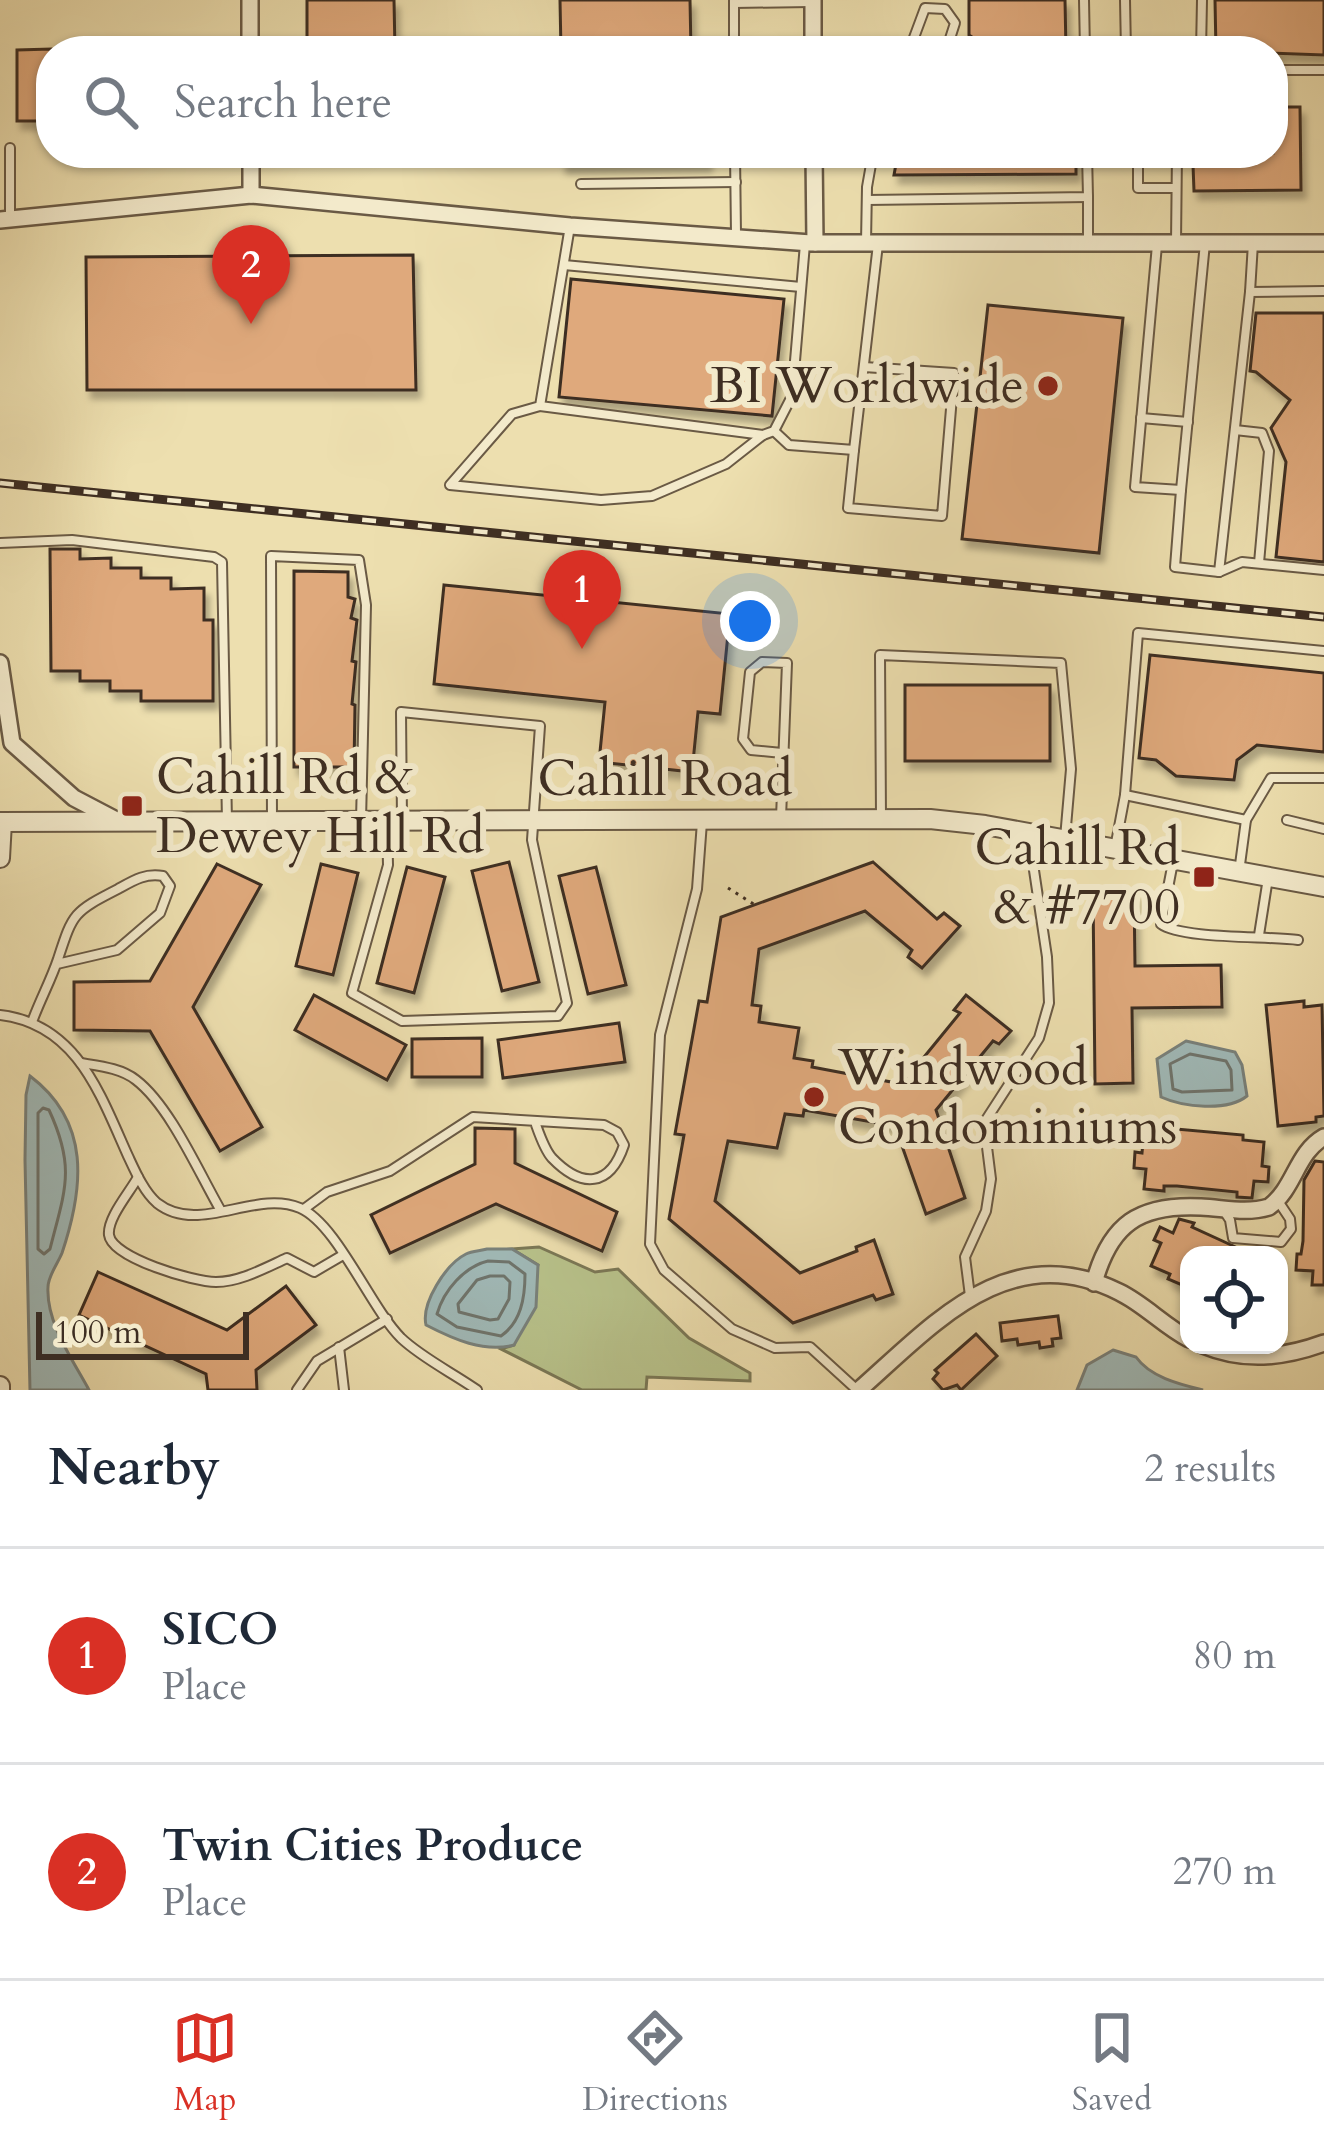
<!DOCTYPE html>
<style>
:root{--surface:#fff;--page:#f2f2f3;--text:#1f2937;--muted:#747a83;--line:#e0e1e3;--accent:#d93025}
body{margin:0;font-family:Cardo,serif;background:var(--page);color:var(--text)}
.controls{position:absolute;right:36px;bottom:36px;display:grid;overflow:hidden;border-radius:24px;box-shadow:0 3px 9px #0004}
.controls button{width:108px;height:108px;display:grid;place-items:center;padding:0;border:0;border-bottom:3px solid var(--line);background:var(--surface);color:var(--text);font:60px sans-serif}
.scale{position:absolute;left:36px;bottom:30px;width:213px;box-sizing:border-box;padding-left:12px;border:6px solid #3e2e22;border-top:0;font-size:33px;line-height:42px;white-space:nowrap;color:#3e2e22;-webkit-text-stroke:9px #f3eacb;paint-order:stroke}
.you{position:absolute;left:750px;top:621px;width:42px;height:42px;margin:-30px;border:9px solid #fff;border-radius:50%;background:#1a73e8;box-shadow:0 0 0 18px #1a73e833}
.badge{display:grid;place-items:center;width:78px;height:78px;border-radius:50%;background:var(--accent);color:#fff;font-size:39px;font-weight:700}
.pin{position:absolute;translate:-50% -99px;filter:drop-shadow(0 3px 6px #0008)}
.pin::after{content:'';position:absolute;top:63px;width:42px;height:36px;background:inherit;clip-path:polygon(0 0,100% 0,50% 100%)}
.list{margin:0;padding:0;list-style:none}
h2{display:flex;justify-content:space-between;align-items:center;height:156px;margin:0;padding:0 48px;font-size:51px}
h2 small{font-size:39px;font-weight:400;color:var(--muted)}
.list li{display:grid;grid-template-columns:78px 1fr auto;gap:36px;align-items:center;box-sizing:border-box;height:216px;padding:0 48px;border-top:3px solid var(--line)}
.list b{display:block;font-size:45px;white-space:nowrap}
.list p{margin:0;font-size:39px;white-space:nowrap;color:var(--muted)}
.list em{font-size:39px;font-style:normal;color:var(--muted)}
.icon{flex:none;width:66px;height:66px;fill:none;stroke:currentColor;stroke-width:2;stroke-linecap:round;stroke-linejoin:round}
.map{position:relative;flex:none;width:1324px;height:1390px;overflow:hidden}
.search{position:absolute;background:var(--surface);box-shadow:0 3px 9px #0004;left:36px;right:36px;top:36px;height:132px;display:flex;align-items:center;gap:30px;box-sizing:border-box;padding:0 42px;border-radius:48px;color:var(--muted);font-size:45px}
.sheet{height:588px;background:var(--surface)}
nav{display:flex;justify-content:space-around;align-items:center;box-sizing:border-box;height:168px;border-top:3px solid var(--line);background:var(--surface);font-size:33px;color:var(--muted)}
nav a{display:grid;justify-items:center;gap:6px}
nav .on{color:var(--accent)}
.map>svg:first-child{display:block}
.green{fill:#b8c28b;stroke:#7b7856;stroke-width:3}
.water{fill:#a0b9b7;stroke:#79817b;stroke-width:3}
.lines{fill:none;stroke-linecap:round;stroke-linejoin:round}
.shore{stroke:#6f746c;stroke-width:3}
.building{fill:#dfa97b;stroke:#3e2e22;stroke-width:3;filter:url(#shadow)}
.service-casing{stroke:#6a5a45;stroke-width:12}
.minor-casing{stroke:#6a5a45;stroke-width:20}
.tertiary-casing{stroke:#6a5a45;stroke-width:22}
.path{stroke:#3e2e22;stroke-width:3;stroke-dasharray:3 6;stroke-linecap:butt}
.service{stroke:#f3eacb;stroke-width:8}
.minor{stroke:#f3eacb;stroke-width:15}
.tertiary{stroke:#f3eacb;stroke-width:18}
.rail-casing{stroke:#3e2e22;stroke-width:9}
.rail{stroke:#f3eacb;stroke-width:4.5;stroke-dasharray:14;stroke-linecap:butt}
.poi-dot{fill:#8f2418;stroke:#f3eacb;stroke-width:4.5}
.labels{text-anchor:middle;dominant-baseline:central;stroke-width:12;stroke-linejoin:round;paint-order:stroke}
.poi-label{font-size:51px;fill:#3e2e22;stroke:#f3eacb;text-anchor:end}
.street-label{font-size:51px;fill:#3e2e22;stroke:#f3eacb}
</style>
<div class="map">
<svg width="1324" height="1390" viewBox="0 0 1324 1390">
<defs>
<filter id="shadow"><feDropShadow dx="4.5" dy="8" stdDeviation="3" flood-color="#0004"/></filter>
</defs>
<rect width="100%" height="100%" fill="#eddfaf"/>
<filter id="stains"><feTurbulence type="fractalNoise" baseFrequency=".00167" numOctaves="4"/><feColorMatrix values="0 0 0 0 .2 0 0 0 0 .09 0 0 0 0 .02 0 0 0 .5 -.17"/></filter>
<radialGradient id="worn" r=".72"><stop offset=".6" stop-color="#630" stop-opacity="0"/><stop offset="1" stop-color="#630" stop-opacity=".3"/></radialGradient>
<path class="green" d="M 539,1247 L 595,1272 L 618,1269 L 689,1338 L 750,1373 L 750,1381 L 647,1377 L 646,1390 L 582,1390 L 501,1349 L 514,1345 L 538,1265 L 512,1249 Z"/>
<g class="water">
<path d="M 1186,1041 L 1235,1052 L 1242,1065 L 1247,1096 C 1227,1112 1183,1107 1161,1097 L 1157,1059 Z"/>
<path d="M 30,1076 C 91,1122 84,1187 62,1253 C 58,1263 48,1276 48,1287 C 46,1323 73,1360 89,1390 L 30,1390 L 25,1160 L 26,1095 Z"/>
<path d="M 487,1249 L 512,1249 L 538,1265 L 536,1307 L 514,1345 C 484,1353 453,1339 426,1325 C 421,1303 446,1264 466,1254 C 472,1251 480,1251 487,1249 Z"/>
<path d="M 1113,1350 L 1136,1357 C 1150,1377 1179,1384 1203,1390 L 1077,1390 L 1087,1365 Z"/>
</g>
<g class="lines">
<g class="shore">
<path d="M 1190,1054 L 1226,1061 L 1231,1070 L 1232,1090 L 1182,1092 L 1173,1089 L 1170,1064 Z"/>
<path d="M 43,1108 L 49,1110 C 76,1168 65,1190 50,1249 L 44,1254 L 38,1249 L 38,1113 Z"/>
<path d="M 488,1261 L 509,1262 L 525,1274 C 525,1298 521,1322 501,1336 L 457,1327 L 437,1314 C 444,1290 464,1267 488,1261 Z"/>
<path d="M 490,1276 L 504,1276 L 510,1282 L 509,1299 L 498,1319 L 490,1320 L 459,1312 L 458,1304 L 477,1280 Z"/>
</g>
</g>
<g class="building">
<path d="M 307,0 L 394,0 L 395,51 L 307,51 Z"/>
<path d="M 560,0 L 690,0 L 691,51 L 561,51 Z"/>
<path d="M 969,0 L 1065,0 L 1066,51 L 974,51 L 979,42 L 969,35 Z"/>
<path d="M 1215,0 L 1324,0 L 1324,55 L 1216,51 Z"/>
<path d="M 51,49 L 51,121 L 17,121 L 17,50 Z"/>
<path d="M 1273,107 L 1300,107 L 1301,190 L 1194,191 L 1193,165 L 1208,165 L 1208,153 L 1273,153 Z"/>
<path d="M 562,153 L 707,153 L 707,163 L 562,165 Z"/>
<path d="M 898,153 L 1076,153 L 1076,174 L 894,175 Z"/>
<path d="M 413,255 L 416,390 L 87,390 L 86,257 Z"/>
<path d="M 571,279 L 784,299 L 772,416 L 559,397 Z"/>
<path d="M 988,305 L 1123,318 L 1099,553 L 962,539 Z"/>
<path d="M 1256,313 L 1324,313 L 1324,562 L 1276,557 L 1286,462 L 1271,428 L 1290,400 L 1256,372 L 1250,371 Z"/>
<path d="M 50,549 L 80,549 L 80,559 L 111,558 L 111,568 L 141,568 L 141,578 L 171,578 L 171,589 L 204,588 L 204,620 L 213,620 L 213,701 L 141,701 L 141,691 L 110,691 L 110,681 L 80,681 L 80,671 L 51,671 Z"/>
<path d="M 294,571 L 348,572 L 348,597 L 355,599 L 351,618 L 357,620 L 352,661 L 356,662 L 352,704 L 355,705 L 354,767 L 294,767 Z"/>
<path d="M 444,585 L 730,614 L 720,714 L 698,712 L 692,772 L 599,762 L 605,702 L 434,684 Z"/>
<path d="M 1150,655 L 1324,673 L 1324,752 L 1257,745 L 1237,760 L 1234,780 L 1176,776 L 1156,760 L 1139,758 Z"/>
<rect x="905" y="685" width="145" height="76"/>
<path d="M 509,862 L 539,982 L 502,991 L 472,871 Z"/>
<path d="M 873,862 L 937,919 L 944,913 L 960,926 L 922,968 L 908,957 L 912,950 L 865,911 L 759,949 L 752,1005 L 761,1006 L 759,1022 L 799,1028 L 794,1058 L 813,1061 L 812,1067 L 902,1084 L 960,1013 L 954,1010 L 966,995 L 1011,1031 L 999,1044 L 993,1041 L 936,1110 L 965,1198 L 926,1214 L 895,1126 L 804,1110 L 803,1116 L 785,1114 L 777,1148 L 728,1141 L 715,1201 L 800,1273 L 857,1251 L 856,1247 L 874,1240 L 893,1294 L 876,1300 L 873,1295 L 793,1323 L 669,1219 L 684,1135 L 675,1134 L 699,1001 L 707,1002 L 721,917 Z"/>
<path d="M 217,864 L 261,885 L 193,1007 L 262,1127 L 220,1151 L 150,1031 L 74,1030 L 74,982 L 150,981 Z"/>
<path d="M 321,864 L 358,873 L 333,975 L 296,966 Z"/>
<path d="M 407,867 L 445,877 L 414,993 L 377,983 Z"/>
<path d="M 596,867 L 626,985 L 588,994 L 559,876 Z"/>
<path d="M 1093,892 L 1134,892 L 1135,966 L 1221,965 L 1222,1007 L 1132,1008 L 1133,1083 L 1095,1084 Z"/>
<path d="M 314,995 L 406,1045 L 387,1080 L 295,1030 Z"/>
<path d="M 1304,1001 L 1304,1007 L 1322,1005 L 1324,1116 L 1316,1117 L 1316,1122 L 1278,1126 L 1266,1005 Z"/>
<path d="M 619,1023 L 625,1062 L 503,1078 L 498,1040 Z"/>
<path d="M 482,1038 L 482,1077 L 412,1077 L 412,1039 Z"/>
<path d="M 475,1128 L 515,1129 L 515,1163 L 617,1212 L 602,1251 L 496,1204 L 390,1253 L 371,1215 L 475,1164 Z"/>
<path d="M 1165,1128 L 1243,1135 L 1243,1140 L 1264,1142 L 1262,1166 L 1269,1167 L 1268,1182 L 1254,1181 L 1252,1198 L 1237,1197 L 1237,1192 L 1177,1186 L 1164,1186 L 1164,1191 L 1144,1189 L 1146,1169 L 1134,1168 L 1135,1152 L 1142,1153 L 1144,1131 L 1165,1133 Z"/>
<path d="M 1315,1161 L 1324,1162 L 1324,1285 L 1312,1285 L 1313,1271 L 1296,1270 L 1297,1254 L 1301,1254 L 1303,1241 L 1304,1180 Z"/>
<path d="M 1179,1219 L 1194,1223 L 1192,1227 L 1253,1255 L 1189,1255 L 1189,1288 L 1168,1279 L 1170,1274 L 1151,1266 L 1161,1243 L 1154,1240 L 1160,1227 L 1173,1233 Z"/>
<path d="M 98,1272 L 227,1330 L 286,1286 L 316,1325 L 256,1370 L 257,1390 L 208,1390 L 206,1374 L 79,1315 Z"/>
<path d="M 1058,1316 L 1061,1338 L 1052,1339 L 1053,1346 L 1040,1348 L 1039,1342 L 1018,1345 L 1017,1339 L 1002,1341 L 1000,1323 Z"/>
<path d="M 976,1334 L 997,1356 L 961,1390 L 957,1385 L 943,1390 L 933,1379 L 938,1373 L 935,1370 Z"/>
</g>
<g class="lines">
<defs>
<g id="service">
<path d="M 1084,0 L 1085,51"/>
<path d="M 1125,0 L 1126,51"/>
<path d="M 734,1 L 734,51"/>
<path d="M 734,3 L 811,2"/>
<path d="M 909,51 L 925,8 L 945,9 L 955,23 L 946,51"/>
<path d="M 1201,51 L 1202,0"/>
<path d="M 1273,70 L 1324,70"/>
<path d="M 735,153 L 736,235"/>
<path d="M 1138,153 L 1138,188 L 1176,188"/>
<path d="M 581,184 L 736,182"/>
<path d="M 1088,197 L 1088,242"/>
<path d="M 867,200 L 1088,197 L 1087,153"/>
<path d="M 10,218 L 10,148"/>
<path d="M 570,226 L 540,406 L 512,414 L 450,485 L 601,500 L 652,496 L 726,464 L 763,435 L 774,431 L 792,396 L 805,244"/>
<path d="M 866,242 L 867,187 L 873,153"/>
<path d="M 1176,242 L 1177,153"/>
<path d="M 1253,243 L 1250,292 L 1324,291"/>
<path d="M 1157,245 L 1135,487 L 1181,490 L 1205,243"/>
<path d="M 564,265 L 801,287"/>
<path d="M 540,406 L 763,435"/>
<path d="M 1141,418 L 1188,422"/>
<path d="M 1235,430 L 1262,433 L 1269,451 L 1259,563"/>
<path d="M 774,431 L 789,445 L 854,450 L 878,244"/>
<path d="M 854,450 L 848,508 L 942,516 L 954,373 L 864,367"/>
<path d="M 1181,490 L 1175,567 L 1219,572 L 1242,562 L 1324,570"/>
<path d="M 0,543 L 72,540 L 214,557 L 222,562 L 227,821"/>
<path d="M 1219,572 L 1250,292"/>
<path d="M 1125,795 L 1246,820"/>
<path d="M 781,818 L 787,663 L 762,662 L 750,672 L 743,739 L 751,750 L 782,753"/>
<path d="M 881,818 L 880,655 L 1061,663 L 1071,769 L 1065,838"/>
<path d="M 1287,820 L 1324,829"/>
<path d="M 272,821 L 271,556 L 359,560 L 366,605 L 361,821"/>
<path d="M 702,822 L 697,889 L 660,1035 L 650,1244 L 664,1270 L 732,1329 L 775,1348 L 810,1347 L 856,1389"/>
<path d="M 387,823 L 388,865 L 352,993 L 402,1021 L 558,1016 L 567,1003 L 532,840 L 540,726 L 401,712 L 402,820"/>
<path d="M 1115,848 L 1125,795 L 1138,633 L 1324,651"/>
<path d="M 1173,862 L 1161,924 C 1181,939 1266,936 1298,940"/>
<path d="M 1239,872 L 1246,820 L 1271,778 L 1324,778"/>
<path d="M 1259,935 L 1268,878"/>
<path d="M 0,1015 C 77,1024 100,1094 128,1156 C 135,1171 144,1192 157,1203 C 199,1236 254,1189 300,1208 C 337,1224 370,1307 401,1338 C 422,1358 453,1373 477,1390"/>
<path d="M 32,1022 C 40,1000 51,980 58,959 C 73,913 73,912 118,889 C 134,880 145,873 163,876 L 170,886 L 160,913 L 117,950 L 57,964"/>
<path d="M 81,1063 C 99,1066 121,1068 136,1080 C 170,1106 199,1173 221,1211"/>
<path d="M 138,1177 C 130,1192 107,1218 109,1235 C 112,1258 194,1282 216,1282 C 240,1282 265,1268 287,1258 L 314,1272 L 343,1255"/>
<path d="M 304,1209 L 327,1192 L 390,1171 L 473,1117 L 604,1125 L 617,1132 L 624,1145 C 610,1187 582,1189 552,1158 C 544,1149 539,1133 535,1122"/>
<path d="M 1224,1211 L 1230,1220 L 1233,1238 L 1281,1242 L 1291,1229 L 1290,1219 L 1278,1201"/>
<path d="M 970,1296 L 965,1257 L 986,1211 L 991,1179 L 984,1123 L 1039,1038 L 1049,1003 L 1047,957 L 1029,837"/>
<path d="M 339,1347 L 344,1390"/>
<path d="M 297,1390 L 317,1361 L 387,1319"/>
</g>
<g id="minor">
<path d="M 250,0 L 250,51"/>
<path d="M 813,0 L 813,51"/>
<path d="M 251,153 L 251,195"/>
<path d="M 814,153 L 815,243"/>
<path d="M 0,220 L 251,195 L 570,226 L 811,243 L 1324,243"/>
<path d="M 0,663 L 12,743 L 74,798 L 116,820"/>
<path d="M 1094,1283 C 1110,1224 1139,1204 1201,1207 C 1224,1208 1246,1214 1269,1207 C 1295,1188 1296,1153 1324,1137"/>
<path d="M 1203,1345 C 1244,1362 1283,1358 1324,1343"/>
<path d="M 859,1390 C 934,1324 1008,1237 1119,1292 C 1144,1304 1164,1326 1189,1339"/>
</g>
<g id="tertiary">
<path d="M 0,822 L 930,819 L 985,825 L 1324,887"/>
<path d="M 0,858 L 2,822"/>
<path d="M 0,1386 L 0,1390"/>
</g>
</defs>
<use href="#service" class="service-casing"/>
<use href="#minor" class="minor-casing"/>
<use href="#tertiary" class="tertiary-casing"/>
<path class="path" d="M 728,888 L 755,905"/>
<use href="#service" class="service"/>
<use href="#minor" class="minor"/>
<use href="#tertiary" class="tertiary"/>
<defs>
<path id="rail" d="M 0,483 L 1324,617"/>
</defs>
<use href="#rail" class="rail-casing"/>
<use href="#rail" class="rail"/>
</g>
<g class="poi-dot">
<circle cx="1048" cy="386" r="12"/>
<rect x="120" y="794" width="24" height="24" rx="6"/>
<rect x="1192" y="865" width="24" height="24" rx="6"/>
<circle cx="814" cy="1097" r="12"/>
</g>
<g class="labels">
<g class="poi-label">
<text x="1024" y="386">BI Worldwide</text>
<text x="156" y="777" text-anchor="start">Cahill Rd &amp;<tspan x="156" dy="59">Dewey Hill Rd</tspan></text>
<text x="1180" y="848">Cahill Rd<tspan x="1180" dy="59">&amp; #7700</tspan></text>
<text x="838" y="1068" text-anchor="start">Windwood<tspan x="838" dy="59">Condominiums</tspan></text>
</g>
<g class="street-label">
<text x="665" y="779">Cahill Road</text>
</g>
</g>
<rect width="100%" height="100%" filter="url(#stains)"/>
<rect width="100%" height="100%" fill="url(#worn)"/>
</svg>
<div class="controls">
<button><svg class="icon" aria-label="locate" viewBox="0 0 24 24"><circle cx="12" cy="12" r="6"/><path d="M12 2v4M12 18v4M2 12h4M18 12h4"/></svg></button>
</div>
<div class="scale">100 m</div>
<div class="you"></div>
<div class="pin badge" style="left:582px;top:649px">1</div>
<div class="pin badge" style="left:251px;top:324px">2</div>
<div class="search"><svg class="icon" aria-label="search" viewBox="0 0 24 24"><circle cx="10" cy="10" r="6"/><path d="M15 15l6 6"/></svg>Search here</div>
</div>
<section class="sheet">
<h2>Nearby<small>2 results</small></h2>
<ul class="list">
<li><span class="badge">1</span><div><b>SICO</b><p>Place</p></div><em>80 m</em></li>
<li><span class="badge">2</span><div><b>Twin Cities Produce</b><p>Place</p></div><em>270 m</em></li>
</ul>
</section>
<nav>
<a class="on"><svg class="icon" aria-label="map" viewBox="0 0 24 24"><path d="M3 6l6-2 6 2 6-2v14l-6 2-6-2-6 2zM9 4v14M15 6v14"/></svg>Map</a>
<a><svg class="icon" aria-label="directions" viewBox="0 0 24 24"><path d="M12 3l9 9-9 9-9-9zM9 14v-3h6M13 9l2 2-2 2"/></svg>Directions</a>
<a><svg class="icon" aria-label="saved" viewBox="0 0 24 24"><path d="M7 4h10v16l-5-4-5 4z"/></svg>Saved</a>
</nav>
